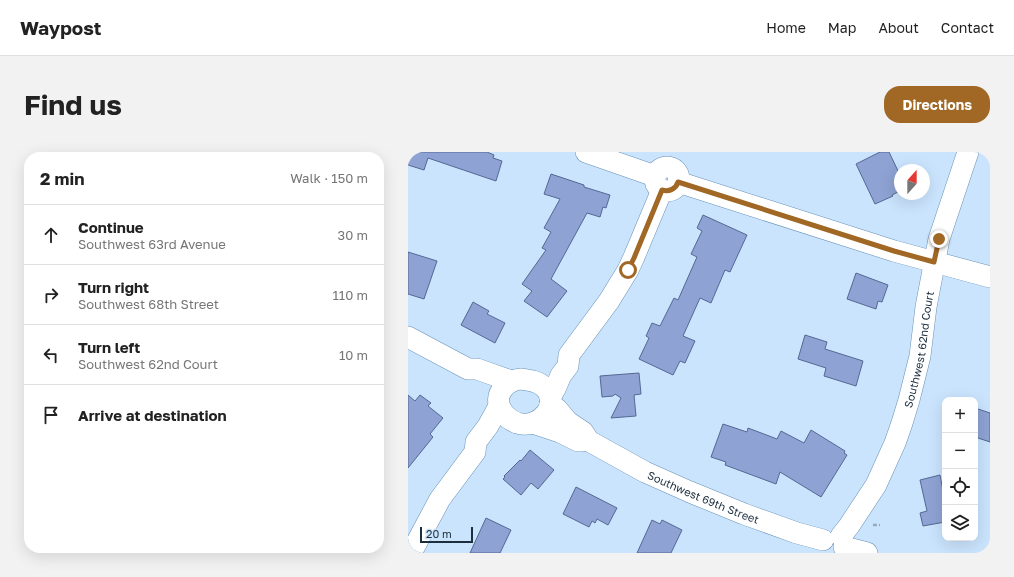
<!DOCTYPE html>
<meta charset="utf-8">
<style>
:root{--surface:#fff;--page:#f2f2f2;--text:#222;--muted:#767676;--line:#e0e0e0;--accent:#a06725}
body{margin:0;font-family:"Golos Text",sans-serif;background:var(--page);color:var(--text)}
.controls{position:absolute;right:12px;bottom:12px;display:grid;overflow:hidden;border-radius:8px;box-shadow:0 4px 16px #0002}
.controls button{width:36px;height:36px;display:grid;place-items:center;padding:0;border:0;border-bottom:1px solid var(--line);background:var(--surface);color:var(--text);font:20px sans-serif}
.compass{position:absolute;left:486px;top:12px;width:36px;height:36px;border-radius:50%;background:var(--surface);box-shadow:0 4px 16px #0002;rotate:21deg}
.scale{position:absolute;left:12px;bottom:10px;width:53px;box-sizing:border-box;padding-left:4px;border:2px solid #1c2e3d;border-top:0;font-size:11px;line-height:14px;white-space:nowrap;color:#1c2e3d;-webkit-text-stroke:3px #cae4fd;paint-order:stroke}
.stop{position:absolute;width:12px;height:12px;margin:-9px;border:3px solid #a06725;border-radius:50%;background:#fff}
.stop.end{background:#a06725;border-color:#fff;box-shadow:0 1px 4px #0008}
.list{margin:0;padding:0;list-style:none}
h2{display:flex;justify-content:space-between;align-items:center;height:52px;margin:0;padding:0 16px;font-size:17px}
h2 small{font-size:13px;font-weight:400;color:var(--muted)}
.list li{display:grid;grid-template-columns:26px 1fr auto;gap:12px;align-items:center;box-sizing:border-box;height:60px;padding:0 16px;border-top:1px solid var(--line)}
.list b{display:block;font-size:15px;white-space:nowrap}
.list p{margin:0;font-size:13px;white-space:nowrap;color:var(--muted)}
.list em{font-size:13px;font-style:normal;color:var(--muted)}
.icon{flex:none;width:22px;height:22px;fill:none;stroke:currentColor;stroke-width:2;stroke-linecap:round;stroke-linejoin:round}
.map{position:relative;flex:none;width:582px;height:401px;overflow:hidden;border-radius:16px}
header{display:flex;align-items:center;gap:24px;box-sizing:border-box;height:56px;padding:0 20px;background:var(--surface);border-bottom:1px solid var(--line)}
header strong{font-size:19px}
nav{display:flex;gap:22px;margin-inline-start:auto;font-size:14px}
.intro{display:flex;align-items:center;justify-content:space-between;box-sizing:border-box;height:96px;padding:0 24px}
h1{margin:0;font-size:28px}
.button{padding:10px 18px;border-radius:16px;background:var(--accent);color:#fff;font-size:14px;font-weight:700}
main{display:flex;gap:24px;padding:0 24px}
aside{flex:1;background:var(--surface);border-radius:16px;box-shadow:0 4px 16px #0002}
.map>svg:first-child{display:block}
.building{fill:#8ea3d3;stroke:#556894}
.lines{fill:none;stroke-linecap:round;stroke-linejoin:round}
.minor-casing{stroke:#6791b6;stroke-width:22}
.path{stroke:#93aac0;stroke-width:2.5;stroke-dasharray:4 2;stroke-linecap:butt}
.minor{stroke:#fff;stroke-width:21}
.route{stroke:#a06725;stroke-width:5}
.labels{text-anchor:middle;dominant-baseline:central;stroke-width:3;stroke-linejoin:round;paint-order:stroke}
.street-label{font-size:11px;fill:#1c2e3d;stroke:#cae4fd}
</style>
<header>
<strong>Waypost</strong>
<nav><a>Home</a><a>Map</a><a>About</a><a>Contact</a></nav>
</header>
<div class="intro"><h1>Find us</h1><a class="button">Directions</a></div>
<main>
<aside>
<h2>2 min<small>Walk · 150 m</small></h2>
<ul class="list">
<li><svg class="icon" aria-label="ahead" viewBox="0 0 24 24"><path d="M12 20V5M6 11l6-6 6 6"/></svg><div><b>Continue</b><p>Southwest 63rd Avenue</p></div><em>30 m</em></li>
<li><svg class="icon" aria-label="right" viewBox="0 0 24 24"><path d="M7 20v-9h11M14 6l5 5-5 5"/></svg><div><b>Turn right</b><p>Southwest 68th Street</p></div><em>110 m</em></li>
<li><svg class="icon" aria-label="left" viewBox="0 0 24 24"><path d="M17 20v-9H6M10 6l-5 5 5 5"/></svg><div><b>Turn left</b><p>Southwest 62nd Court</p></div><em>10 m</em></li>
<li><svg class="icon" aria-label="arrive" viewBox="0 0 24 24"><path d="M6 21V4h12l-3 4 3 4H6"/></svg><div><b>Arrive at destination</b></div></li>
</ul>
</aside>
<div class="map">
<svg width="582" height="401" viewBox="0 0 582 401">
<rect width="100%" height="100%" fill="#cae4fd"/>
<g class="building">
<path d="M 0,0 L 79,0 L 86,3 L 85,6 L 94,9 L 88,29 L 20,6 L 16,18 L 0,13 Z"/>
<path d="M 472,0 L 481,0 L 492,23 L 492,39 L 484,43 L 485,44 L 467,52 L 448,12 Z"/>
<path d="M 143,22 L 176,33 L 176,35 L 202,43 L 198,56 L 195,55 L 192,65 L 179,61 L 143,127 L 159,139 L 139,165 L 116,149 L 124,139 L 114,132 L 138,98 L 134,96 L 143,80 L 136,76 L 152,47 L 136,42 Z"/>
<path d="M 295,63 L 339,83 L 322,120 L 317,118 L 303,151 L 292,146 L 275,184 L 287,189 L 277,211 L 272,209 L 265,223 L 231,207 L 241,186 L 238,184 L 244,171 L 252,174 L 266,146 L 270,148 L 289,105 L 283,102 L 294,79 L 289,76 Z"/>
<path d="M 0,100 L 29,109 L 16,147 L 0,142 Z"/>
<path d="M 448,121 L 480,133 L 474,150 L 470,149 L 468,157 L 439,147 Z"/>
<path d="M 65,150 L 81,159 L 79,162 L 97,171 L 87,191 L 53,173 Z"/>
<path d="M 397,183 L 419,190 L 417,197 L 455,209 L 448,234 L 416,224 L 418,216 L 390,207 Z"/>
<path d="M 231,221 L 233,242 L 226,243 L 228,264 L 203,266 L 213,246 L 207,242 L 205,244 L 194,245 L 192,224 Z"/>
<path d="M 0,243 L 7,249 L 12,243 L 23,251 L 20,254 L 35,266 L 22,282 L 25,285 L 0,316 Z"/>
<path d="M 567,256 L 582,261 L 582,290 L 567,285 Z"/>
<path d="M 315,272 L 339,280 L 340,276 L 369,287 L 373,279 L 396,291 L 403,278 L 437,299 L 436,301 L 439,303 L 413,345 L 372,320 L 368,332 L 317,313 L 318,310 L 303,305 Z"/>
<path d="M 122,298 L 146,318 L 130,337 L 123,331 L 113,343 L 95,327 L 97,325 L 96,324 L 112,308 L 113,309 Z"/>
<path d="M 532,323 L 537,349 L 537,370 L 515,374 L 512,361 L 519,359 L 512,328 Z"/>
<path d="M 168,335 L 209,356 L 200,373 L 189,367 L 187,371 L 184,369 L 181,375 L 155,362 Z"/>
<path d="M 78,366 L 103,378 L 92,401 L 62,401 Z"/>
<path d="M 244,368 L 252,372 L 254,368 L 274,378 L 263,401 L 229,401 Z"/>
</g>
<g class="lines">
<defs>
<g id="minor">
<path d="M 178,0 L 247,24"/>
<circle cx="259" cy="27" r="12"/>
<path d="M 270,30 L 486,99 L 582,125"/>
<path d="M 0,185 L 60,217 L 69,217 L 103,229"/>
<path d="M 113,227 C 121,228 130,229 136,235 C 154,251 132,278 109,271 C 102,268 96,264 93,257 C 85,243 98,228 113,227 Z"/>
<path d="M 142,246 L 147,237 L 153,223 L 160,214 L 161,203 L 201,149 L 220,118 L 226,105 L 254,38"/>
<path id="s1" d="M 142,252 L 149,257 L 160,270 L 175,280 L 181,289 L 237,320 L 282,340 L 336,362 L 389,381 L 415,388"/>
<path d="M 125,271 L 152,280 L 170,289 L 174,289"/>
<path id="s2" d="M 433,384 L 441,374 L 468,333 L 487,291 L 494,271 L 501,248 L 512,204 L 518,155 L 531,87 L 560,0"/>
<path d="M 436,395 L 459,401"/>
<path d="M 3,401 L 32,347 L 67,300 L 68,290 L 80,274 L 91,254"/>
</g>
</defs>
<use href="#minor" class="minor-casing"/>
<path class="path" d="M 465,373 L 472,373"/>
<use href="#minor" class="minor"/>
</g>
<g class="lines">
<path class="route" d="M 220,118 L 226,106 L 254,38 C 261,40 268,37 270,30 L 486,99 L 526,110 L 531,87"/>
</g>
<g class="labels">
<g class="street-label">
<text stroke="none"><textPath href="#s2" startOffset="205">Southwest 62nd Court</textPath></text>
<text stroke="none"><textPath href="#s1" startOffset="182">Southwest 69th Street</textPath></text>
</g>
</g>
</svg>
<div class="controls">
<button>+</button>
<button>−</button>
<button><svg class="icon" aria-label="locate" viewBox="0 0 24 24"><circle cx="12" cy="12" r="6"/><path d="M12 2v4M12 18v4M2 12h4M18 12h4"/></svg></button>
<button><svg class="icon" aria-label="layers" viewBox="0 0 24 24"><path d="M12 4l9 5-9 5-9-5zM3 14l9 5 9-5"/></svg></button>
</div>
<svg class="compass" viewBox="-18 -18 36 36"><path d="M0-13l5 13h-10z" fill="#e53935"/><path d="M0 13l5-13h-10z" fill="#767676"/></svg>
<div class="scale">20 m</div>
<div class="stop" style="left:220px;top:118px"></div>
<div class="stop end" style="left:531px;top:87px"></div>
</div>
</main>
